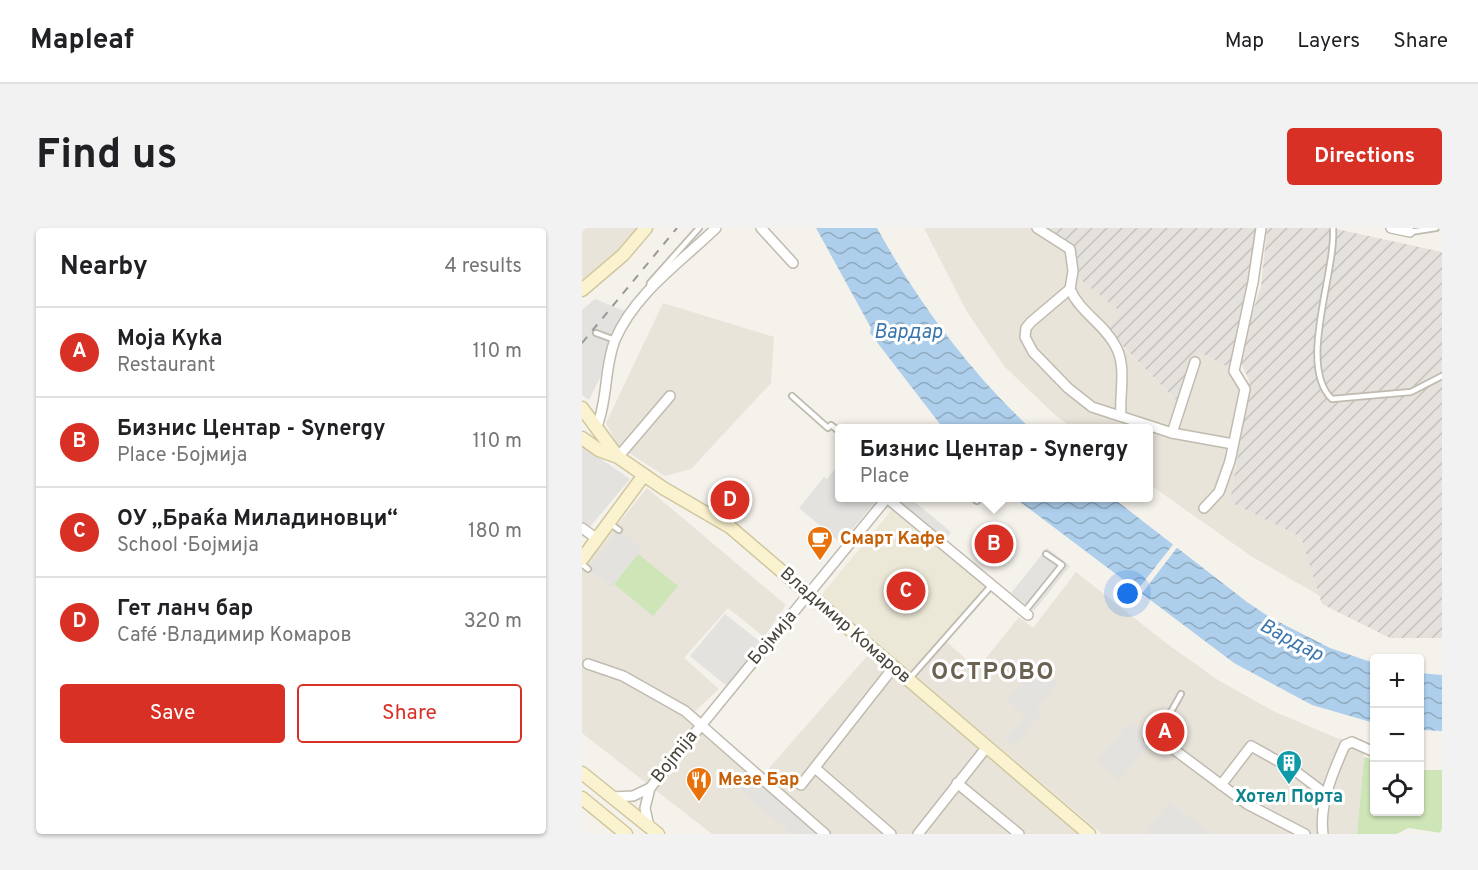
<!DOCTYPE html>
<meta charset="utf-8">
<style>
:root{--surface:#fff;--page:#f2f2f2;--text:#202124;--muted:#757577;--line:#e0e0e0;--accent:#d93025}
body{margin:0;font-family:Overpass,sans-serif;background:var(--page);color:var(--text)}
.controls{position:absolute;right:18px;bottom:18px;display:grid;overflow:hidden;border-radius:6px;box-shadow:0 2px 4px #0004}
.controls button{width:54px;height:54px;display:grid;place-items:center;padding:0;border:0;border-bottom:2px solid var(--line);background:var(--surface);color:var(--text);font:30px sans-serif}
.you{position:absolute;left:546px;top:366px;width:21px;height:21px;margin:-15px;border:4px solid #fff;border-radius:50%;background:#1a73e8;box-shadow:0 0 0 9px #1a73e833}
.badge{display:grid;place-items:center;width:39px;height:39px;border-radius:50%;background:var(--accent);color:#fff;font-size:20px;font-weight:700}
.pin{position:absolute;translate:-50% -50%;border:3px solid #fff;box-shadow:0 2px 6px #0006}
.popup{position:absolute;left:253px;top:196px;width:318px;height:78px;box-sizing:border-box;display:grid;place-content:center;border-radius:6px;background:var(--surface);filter:drop-shadow(0 2px 4px #0005);font-size:20px;white-space:nowrap;color:var(--muted)}
.popup b{font-size:22px;color:var(--text)}
.popup::after{content:'';position:absolute;left:50%;top:100%;margin-left:-12px;border:12px solid transparent;border-top-color:var(--surface)}
.list{margin:0;padding:0;list-style:none}
h2{display:flex;justify-content:space-between;align-items:center;height:78px;margin:0;padding:0 24px;font-size:26px}
h2 small{font-size:20px;font-weight:400;color:var(--muted)}
.list li{display:grid;grid-template-columns:39px 1fr auto;gap:18px;align-items:center;box-sizing:border-box;height:90px;padding:0 24px;border-top:2px solid var(--line)}
.list b{display:block;font-size:22px;white-space:nowrap}
.list p{margin:0;font-size:20px;white-space:nowrap;color:var(--muted)}
.list em{font-size:20px;font-style:normal;color:var(--muted)}
.actions{display:flex;gap:12px;padding:18px 24px}
.actions a{flex:1;padding:14px 0;border:2px solid var(--accent);border-radius:6px;text-align:center;font-size:21px;color:var(--accent)}
.actions .main{background:var(--accent);color:#fff}
.icon{flex:none;width:33px;height:33px;fill:none;stroke:currentColor;stroke-width:2;stroke-linecap:round;stroke-linejoin:round}
.map{position:relative;flex:none;width:860px;height:606px;overflow:hidden;border-radius:6px}
header{display:flex;align-items:center;gap:36px;box-sizing:border-box;height:84px;padding:0 30px;background:var(--surface);border-bottom:2px solid var(--line)}
header strong{font-size:28px}
nav{display:flex;gap:33px;margin-inline-start:auto;font-size:21px}
.intro{display:flex;align-items:center;justify-content:space-between;box-sizing:border-box;height:144px;padding:0 36px}
h1{margin:0;font-size:42px}
.button{padding:15px 27px;border-radius:6px;background:var(--accent);color:#fff;font-size:21px;font-weight:700}
main{display:flex;gap:36px;padding:0 36px}
aside{flex:1;background:var(--surface);border-radius:6px;box-shadow:0 2px 4px #0004}
.map>svg:first-child{display:block}
.residential{fill:#e8e4da}
.industrial{fill:url(#industrial-furrows)}
.education{fill:#ece8d7}
.park{fill:#cee5b8}
.parking{fill:#e4e2df}
.water{fill:url(#water-waves)}
.pier{fill:#f5f2ec}
.lines{fill:none;stroke-linecap:round;stroke-linejoin:round}
.lane-casing{stroke:#c0bbaf;stroke-width:8}
.street-casing{stroke:#c0bbaf;stroke-width:12}
.secondary-casing{stroke:#d0c79f;stroke-width:15}
.lane{stroke:#fff;stroke-width:4.5}
.street{stroke:#fff;stroke-width:9}
.secondary{stroke:#fbf3d0;stroke-width:12}
.rail{stroke:#999;stroke-width:2;stroke-dasharray:8 8;stroke-linecap:butt}
.labels{text-anchor:middle;dominant-baseline:central;stroke-width:6;stroke-linejoin:round;paint-order:stroke}
.food-label{font-size:18px;font-weight:bold;fill:#c56008;stroke:#fff;text-anchor:start}
.street-label{font-size:18px;fill:#49443a;stroke:#fff}
.culture-label{font-size:18px;font-weight:bold;fill:#0d838f;stroke:#fff}
.water-label{font-size:20px;font-style:italic;fill:#3a76ad;stroke:#fff}
.district-label{font-size:24px;font-weight:bold;letter-spacing:1.5px;fill:#6b6252;stroke:#fff}
</style>
<header>
<strong>Mapleaf</strong>
<nav><a>Map</a><a>Layers</a><a>Share</a></nav>
</header>
<div class="intro"><h1>Find us</h1><a class="button">Directions</a></div>
<main>
<aside>
<h2>Nearby<small>4 results</small></h2>
<ul class="list">
<li><span class="badge">A</span><div><b>Moja Kyka</b><p>Restaurant</p></div><em>110 m</em></li>
<li><span class="badge">B</span><div><b>Бизнис Центар - Synergy</b><p>Place · Бојмија</p></div><em>110 m</em></li>
<li><span class="badge">C</span><div><b>ОУ „Браќа Миладиновци“</b><p>School · Бојмија</p></div><em>180 m</em></li>
<li><span class="badge">D</span><div><b>Гет ланч бар</b><p>Café · Владимир Комаров</p></div><em>320 m</em></li>
</ul>
<div class="actions"><a class="main">Save</a><a>Share</a></div>
</aside>
<div class="map">
<svg width="860" height="606" viewBox="0 0 860 606">
<defs>
<pattern id="industrial-furrows" width="10" height="10" patternUnits="userSpaceOnUse" patternTransform="scale(1.5)"><rect width="10" height="10" fill="#e5e1dd"/><path d="M-1 1l2-2M0 10L10 0M9 11l2-2" fill="none" stroke="#c6c2be"/></pattern>
<pattern id="water-waves" width="16" height="10" patternUnits="userSpaceOnUse" patternTransform="scale(1.5)"><rect width="16" height="10" fill="#aecfec"/><path d="M0 5q4-4 8 0t8 0" fill="none" stroke="#90aac0"/></pattern>
</defs>
<rect width="100%" height="100%" fill="#f5f2ec"/>
<g class="residential">
<path d="M 0,0 L 57,0 L 27,32 L 0,53 Z"/>
<path d="M 342,0 L 448,0 L 480,19 L 487,26 L 494,48 L 539,84 L 525,103 L 594,172 L 617,124 L 650,141 L 668,154 L 648,274 L 719,309 L 738,368 L 669,328 L 567,256 L 566,200 L 490,200 L 473,187 L 422,138 L 385,84 Z"/>
<path d="M 81,75 L 192,109 L 189,155 L 109,241 L 83,248 L 36,218 L 24,195 Z"/>
<path d="M 65,260 L 204,377 L 182,409 L 146,380 L 102,430 L 137,461 L 113,483 L 181,547 L 287,426 L 498,606 L 130,606 L 0,505 L 0,341 Z"/>
<path d="M 494,344 L 584,415 L 636,452 L 691,483 L 755,510 L 783,516 L 775,606 L 520,606 L 332,447 L 364,413 L 395,441 L 437,389 L 451,400 Z"/>
</g>
<g class="industrial">
<path d="M 462,0 L 677,0 L 669,53 L 650,141 L 617,124 L 594,172 L 525,102 L 539,84 L 494,48 L 493,20 Z"/>
<path d="M 685,0 L 750,0 L 860,24 L 860,410 L 808,410 L 740,376 L 719,309 L 648,274 L 668,154 L 656,129 L 679,58 Z"/>
</g>
<path class="education" d="M 314,277 L 411,356 L 330,447 L 237,370 Z"/>
<g class="park">
<path d="M 56,326 L 96,358 L 71,388 L 32,356 Z"/>
<path d="M 782,529 L 792,532 L 792,584 L 838,584 L 838,542 L 860,542 L 860,605 L 826,600 L 815,606 L 775,606 Z"/>
</g>
<g class="parking">
<path d="M 13,71 L 50,86 L 7,172 L 0,167 L 0,82 Z"/>
<path d="M 0,218 L 48,251 L 7,300 L 0,295 Z"/>
<path d="M 257,236 L 258,270 L 296,270 L 259,315 L 217,280 L 242,249 L 245,251 Z"/>
<path d="M 313,270 L 328,270 L 369,304 L 363,312 Z"/>
<path d="M 37,302 L 60,320 L 29,359 L 6,341 Z"/>
<path d="M 465,320 L 488,338 L 452,383 L 429,365 Z"/>
<path d="M 143,386 L 181,416 L 146,459 L 108,428 Z"/>
<path d="M 456,437 L 476,455 L 455,480 L 460,485 L 432,517 L 424,510 L 443,488 L 424,472 Z"/>
<path d="M 549,493 L 572,513 L 537,552 L 515,532 Z"/>
<path d="M 168,542 L 243,606 L 210,606 L 174,576 L 155,558 Z"/>
<path d="M 587,574 L 631,606 L 568,606 L 565,604 Z"/>
</g>
<g class="water">
<path d="M 234,0 L 295,0 C 335,73 387,143 448,200 L 361,200 L 288,105 L 289,100 Z"/>
<path d="M 433,270 L 531,270 L 665,374 L 689,390 L 748,420 L 792,435 L 792,495 L 730,477 L 652,435 Z"/>
<path d="M 838,445 L 860,447 L 860,503 L 838,502 Z"/>
</g>
<path class="pier" d="M 593,314 L 597,317 L 558,368 L 553,365 Z"/>
<g class="lines">
<defs>
<g id="lane">
<path d="M 751,0 C 754,45 715,138 750,171 L 829,164 L 860,148"/>
<path d="M 828,4 L 854,0"/>
<path d="M 67,60 L 68,55 L 117,0"/>
<path d="M 14,105 L 33,112"/>
<path d="M 210,168 L 246,200 L 249,197 L 258,204"/>
<path d="M 391,270 L 395,273"/>
<path d="M 27,295 L 37,302"/>
<path d="M 0,336 L 6,341"/>
<path d="M 443,383 L 480,337 L 464,326"/>
<path d="M 328,450 L 409,358"/>
<path d="M 565,511 L 590,482 L 599,466"/>
</g>
<g id="street">
<path d="M 179,0 L 211,35"/>
<path d="M 455,0 L 488,21 L 491,43 L 488,61"/>
<path d="M 809,0 L 828,4"/>
<path d="M 488,61 L 449,94 L 444,100 L 443,109 L 451,124 L 486,160 L 510,179 L 590,205 L 651,216"/>
<path d="M 488,61 C 498,85 523,96 534,119 C 545,139 537,167 539,188"/>
<path d="M 15,198 C 26,171 22,140 33,112 C 53,65 99,34 134,0"/>
<path d="M 590,205 L 613,134"/>
<path d="M 36,229 L 88,168"/>
<path d="M 622,280 L 637,264 L 648,233 L 663,161 L 652,143 L 671,54 L 679,0"/>
<path d="M 0,300 L 15,311"/>
<path d="M 6,436 L 41,448 L 103,483 L 243,606"/>
<path d="M 570,505 L 665,576 L 723,606"/>
<path d="M 233,540 L 309,606"/>
<path d="M 375,555 L 437,606"/>
<path d="M 219,557 L 311,440"/>
<path d="M 639,557 L 669,518 L 712,542 L 745,567"/>
<path d="M 30,569 L 51,568 L 68,560"/>
<path d="M 67,599 L 63,580 L 68,560 L 305,270 L 446,387"/>
<path d="M 336,606 L 404,520"/>
<path d="M 741,606 C 737,576 751,544 763,517 L 770,514 L 790,523"/>
</g>
<g id="secondary">
<path d="M 0,62 L 41,27 L 64,0"/>
<path d="M 0,180 L 36,229"/>
<path d="M 0,210 L 17,222 L 36,229 L 81,260 L 148,299 L 507,606"/>
<path d="M 0,331 L 62,247"/>
<path d="M 0,545 L 76,606"/>
<path d="M 0,570 L 44,606"/>
</g>
</defs>
<use href="#lane" class="lane-casing"/>
<use href="#street" class="street-casing"/>
<use href="#secondary" class="secondary-casing"/>
<use href="#lane" class="lane"/>
<use href="#street" class="street"/>
<use href="#secondary" class="secondary"/>
<path class="rail" d="M 0,115 L 95,0"/>
</g>
<defs>
<symbol id="cafe-pin" viewBox="-11 -11 22 30"><path d="M0 17L-7.5 6A9.5 9.5 0 1 1 7.5 6Z" fill="#e8710a" stroke="#fff"/><path d="M-5.5-4.5H6V0H3Q3 3.5 0 3.5H-2.5Q-5.5 3.5-5.5 0ZM3-3.2v2h1.7v-2ZM-6 4.5H4V6H-6Z" fill="#fff"/></symbol>
<symbol id="building-pin" viewBox="-11 -11 22 30"><path d="M0 17L-7.5 6A9.5 9.5 0 1 1 7.5 6Z" fill="#0f9aa8" stroke="#fff"/><path d="M-4-6H4V6H1V3H-1V6H-4ZM-2.5-4.3h1.7v1.8h-1.7ZM.8-4.3h1.7v1.8H.8ZM-2.5-1h1.7V.8h-1.7ZM.8-1h1.7V.8H.8Z" fill="#fff"/></symbol>
<symbol id="restaurant-pin" viewBox="-11 -11 22 30"><path d="M0 17L-7.5 6A9.5 9.5 0 1 1 7.5 6Z" fill="#e8710a" stroke="#fff"/><path d="M-5-6h1v4h1v-4h1v4h1v-4h1v5L-1.5 .5V6h-2V.5L-5-1ZM5-6V6H3V1.5H1.5Q1.5-4 5-6Z" fill="#fff"/></symbol>
</defs>
<g fill-rule="evenodd">
<use href="#cafe-pin" x="223" y="296" width="30" height="40"/>
<use href="#building-pin" x="692" y="520" width="30" height="40"/>
<use href="#restaurant-pin" x="102" y="537" width="30" height="40"/>
</g>
<g class="labels">
<g class="food-label">
<text x="258" y="311">Смарт Кафе</text>
<text x="136" y="552">Мезе Бар</text>
</g>
<g class="street-label">
<text transform="translate(263 398) rotate(41)">Владимир Комаров</text>
<text transform="translate(191 410) rotate(-50)">Бојмија</text>
<text transform="translate(93 529) rotate(-51)">Bojmija</text>
</g>
<g class="culture-label">
<text x="707" y="569">Хотел Порта</text>
</g>
<g class="water-label">
<text x="326" y="105">Вардар</text>
<text transform="translate(709 413) rotate(28)">Вардар</text>
</g>
<g class="district-label">
<text x="411" y="445">ОСТРОВО</text>
</g>
</g>
</svg>
<div class="controls">
<button>+</button>
<button>−</button>
<button><svg class="icon" aria-label="locate" viewBox="0 0 24 24"><circle cx="12" cy="12" r="6"/><path d="M12 2v4M12 18v4M2 12h4M18 12h4"/></svg></button>
</div>
<div class="you"></div>
<div class="pin badge" style="left:583px;top:504px">A</div>
<div class="pin badge" style="left:412px;top:316px">B</div>
<div class="popup"><b>Бизнис Центар - Synergy</b>Place</div>
<div class="pin badge" style="left:324px;top:363px">C</div>
<div class="pin badge" style="left:148px;top:272px">D</div>
</div>
</main>
